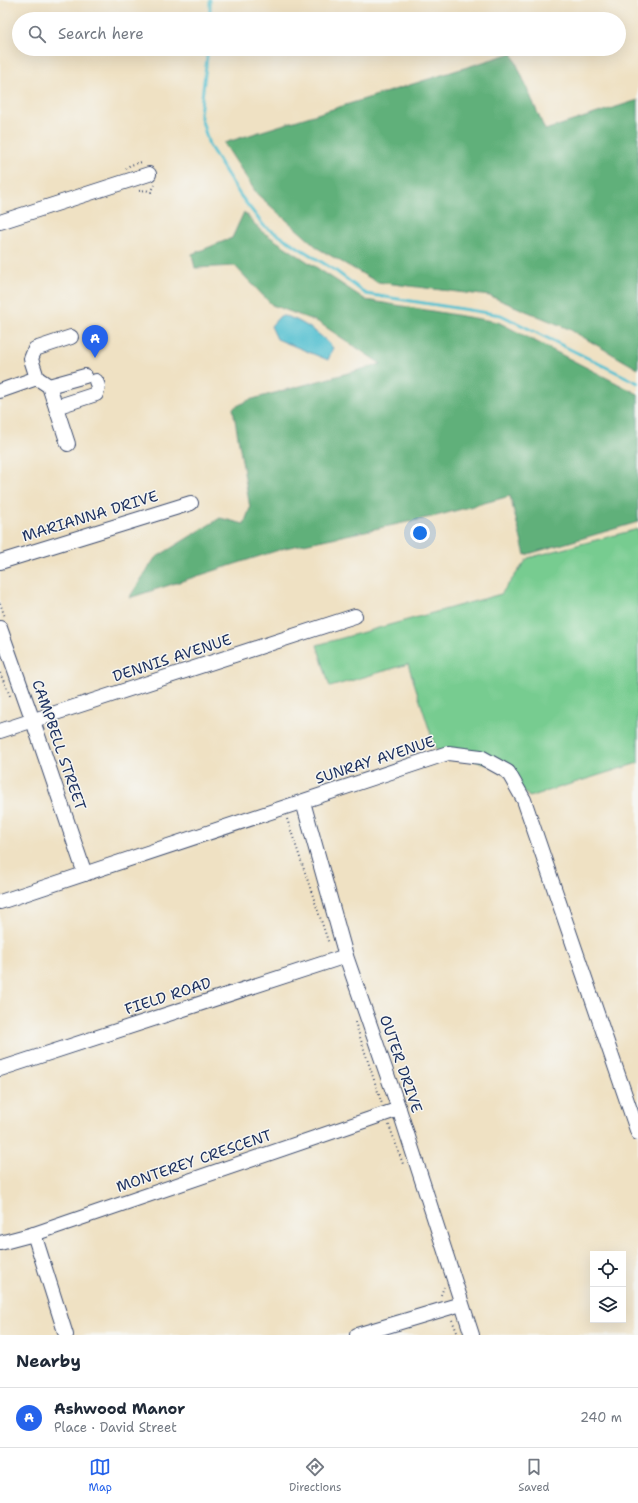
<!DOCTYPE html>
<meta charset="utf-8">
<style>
:root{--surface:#fff;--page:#f2f2f3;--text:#1f2937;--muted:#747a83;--line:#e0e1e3;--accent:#2563eb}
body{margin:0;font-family:"Shantell Sans",sans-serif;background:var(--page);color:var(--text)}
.controls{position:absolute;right:12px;bottom:12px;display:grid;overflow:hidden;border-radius:0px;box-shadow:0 4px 16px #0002}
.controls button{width:36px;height:36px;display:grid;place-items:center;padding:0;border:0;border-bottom:1px solid var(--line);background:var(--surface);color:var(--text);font:20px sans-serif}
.you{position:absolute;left:420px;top:533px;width:14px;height:14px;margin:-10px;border:3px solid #fff;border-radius:50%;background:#1a73e8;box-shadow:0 0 0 6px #1a73e833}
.badge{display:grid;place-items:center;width:26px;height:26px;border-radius:50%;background:var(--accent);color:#fff;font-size:13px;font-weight:700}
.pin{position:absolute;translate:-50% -33px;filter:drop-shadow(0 1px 2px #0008)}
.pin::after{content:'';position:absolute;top:21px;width:14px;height:12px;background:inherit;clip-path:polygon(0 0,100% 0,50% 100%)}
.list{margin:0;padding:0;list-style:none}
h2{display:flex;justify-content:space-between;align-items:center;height:52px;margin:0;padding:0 16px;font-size:17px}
h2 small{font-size:13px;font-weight:400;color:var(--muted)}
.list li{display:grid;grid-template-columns:26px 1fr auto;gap:12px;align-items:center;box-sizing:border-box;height:60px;padding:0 16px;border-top:1px solid var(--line)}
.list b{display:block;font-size:15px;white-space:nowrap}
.list p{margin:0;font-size:13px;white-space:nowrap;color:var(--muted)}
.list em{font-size:13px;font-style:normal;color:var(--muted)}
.icon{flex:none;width:22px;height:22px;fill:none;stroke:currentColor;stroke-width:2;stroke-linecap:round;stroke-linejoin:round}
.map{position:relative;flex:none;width:638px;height:1335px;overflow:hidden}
.search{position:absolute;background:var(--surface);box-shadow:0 4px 16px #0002;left:12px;right:12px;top:12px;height:44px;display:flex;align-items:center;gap:10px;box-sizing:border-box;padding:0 14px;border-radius:22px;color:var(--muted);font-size:15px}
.sheet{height:112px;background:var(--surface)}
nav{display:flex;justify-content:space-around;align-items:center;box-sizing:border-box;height:56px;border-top:1px solid var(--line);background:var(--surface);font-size:11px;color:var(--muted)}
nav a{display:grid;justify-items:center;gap:2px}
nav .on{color:var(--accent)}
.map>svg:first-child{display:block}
.green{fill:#77cc90;stroke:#497e77}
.forest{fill:#61b07a;stroke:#3e706c}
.water{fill:#56c1d1;stroke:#387898}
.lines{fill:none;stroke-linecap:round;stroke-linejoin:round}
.stream{stroke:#56c1d1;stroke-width:3}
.minor-casing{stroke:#3b4a6d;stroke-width:16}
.path{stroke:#3b4a6d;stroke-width:2;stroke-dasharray:1 3;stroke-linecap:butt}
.minor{stroke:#fff;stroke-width:14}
.labels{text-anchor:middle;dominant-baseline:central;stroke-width:3;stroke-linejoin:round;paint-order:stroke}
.street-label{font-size:15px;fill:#1b2f5e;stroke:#f6f6f2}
</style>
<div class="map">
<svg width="638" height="1335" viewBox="0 0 638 1335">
<rect width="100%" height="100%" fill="#f6f6f2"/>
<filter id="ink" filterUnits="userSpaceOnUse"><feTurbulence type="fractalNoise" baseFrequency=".025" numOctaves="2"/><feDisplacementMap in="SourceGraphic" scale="8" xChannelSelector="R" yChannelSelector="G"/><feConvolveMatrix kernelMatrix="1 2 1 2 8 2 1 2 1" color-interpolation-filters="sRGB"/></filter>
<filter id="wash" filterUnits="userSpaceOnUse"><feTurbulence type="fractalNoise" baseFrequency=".012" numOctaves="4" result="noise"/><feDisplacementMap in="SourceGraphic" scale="16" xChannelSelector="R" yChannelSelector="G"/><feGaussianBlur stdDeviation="0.9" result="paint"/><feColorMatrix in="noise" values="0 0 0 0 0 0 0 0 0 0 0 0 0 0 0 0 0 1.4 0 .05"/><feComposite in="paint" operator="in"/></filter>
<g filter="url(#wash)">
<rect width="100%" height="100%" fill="#efe1c3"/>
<path class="green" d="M 638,529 L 638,763 L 529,797 L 505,769 L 436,750 L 408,664 L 330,687 L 317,645 L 501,594 L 528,558 Z"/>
<g class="forest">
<path d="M 512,53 L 545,130 L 638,100 L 638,369 L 569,329 L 490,296 L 377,282 L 319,249 L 257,194 L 224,143 Z"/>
<path d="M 244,212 L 261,231 L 366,300 L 498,322 L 638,394 L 638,522 L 525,555 L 510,496 L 436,516 L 285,548 L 129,598 L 155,558 L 220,518 L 244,524 L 250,508 L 233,408 L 249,400 L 381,364 L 318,322 L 272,305 L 235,266 L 195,268 L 192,254 L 232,238 Z"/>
</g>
<path class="water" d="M 280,316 C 295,315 324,336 333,348 L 328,360 L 277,339 L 271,326 Z"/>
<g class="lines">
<g class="stream">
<path d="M 210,19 L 210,0"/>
<path d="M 208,49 L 200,114 L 209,145 L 240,195 L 264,226 L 336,271 L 366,294 L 501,315 L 638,383"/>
</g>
</g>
</g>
<g filter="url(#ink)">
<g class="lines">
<defs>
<g id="minor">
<path d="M 0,222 L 149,174"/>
<path d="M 49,386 L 85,376"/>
<path d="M 0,391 L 37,378"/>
<path d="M 56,407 L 96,394 L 98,386 L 96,381"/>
<path d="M 68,444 L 49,386 L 37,378 L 31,359 L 35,349 L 71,337"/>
<path d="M 0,562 L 191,503"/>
<path d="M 0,628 L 33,721 L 85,874"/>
<path d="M 0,731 L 355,616"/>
<path d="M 303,802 L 346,956 L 399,1109 L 472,1335"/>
<path d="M 0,902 L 448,753 L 481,757 L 508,772 L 524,800 L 638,1133"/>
<path d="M 0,1069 L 346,956"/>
<path d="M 34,1234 L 66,1335"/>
<path d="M 0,1243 L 34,1234 L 399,1109"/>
<path d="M 357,1335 L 461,1304"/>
</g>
</defs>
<use href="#minor" class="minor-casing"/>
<g class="path">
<path d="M 126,169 L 130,165 L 142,162"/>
<path d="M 139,191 L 146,190 L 151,192 L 155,185"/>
<path d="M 0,603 L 5,617"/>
<path d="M 0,673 L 11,698"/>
<path d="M 287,819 L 329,944"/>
<path d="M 355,1022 L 382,1104"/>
<path d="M 389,1125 L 403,1164"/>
<path d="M 441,1295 L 444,1287"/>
<path d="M 452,1320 L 457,1332"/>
</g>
<use href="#minor" class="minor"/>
</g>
</g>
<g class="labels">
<g class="street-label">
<text transform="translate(90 516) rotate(-17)">MARIANNA DRIVE</text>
<text transform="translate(172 658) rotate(-18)">DENNIS AVENUE</text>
<text transform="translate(59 745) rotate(71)">CAMPBELL STREET</text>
<text transform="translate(375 760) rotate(-18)">SUNRAY AVENUE</text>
<text transform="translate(168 996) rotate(-18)">FIELD ROAD</text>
<text transform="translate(401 1064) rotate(71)">OUTER DRIVE</text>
<text transform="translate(194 1161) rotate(-19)">MONTEREY CRESCENT</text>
</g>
</g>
</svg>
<div class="controls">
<button><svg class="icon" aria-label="locate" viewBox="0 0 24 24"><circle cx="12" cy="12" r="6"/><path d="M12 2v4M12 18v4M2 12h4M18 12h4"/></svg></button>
<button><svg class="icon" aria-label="layers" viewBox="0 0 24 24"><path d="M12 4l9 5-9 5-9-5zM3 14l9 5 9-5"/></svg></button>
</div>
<div class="you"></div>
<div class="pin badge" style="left:95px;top:358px">A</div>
<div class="search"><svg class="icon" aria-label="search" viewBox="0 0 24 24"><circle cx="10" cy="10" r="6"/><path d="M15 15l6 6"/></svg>Search here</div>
</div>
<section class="sheet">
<h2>Nearby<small></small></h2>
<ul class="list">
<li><span class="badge">A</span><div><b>Ashwood Manor</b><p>Place · David Street</p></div><em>240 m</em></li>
</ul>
</section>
<nav>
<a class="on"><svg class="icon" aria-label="map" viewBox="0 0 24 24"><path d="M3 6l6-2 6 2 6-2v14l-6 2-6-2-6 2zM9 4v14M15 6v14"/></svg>Map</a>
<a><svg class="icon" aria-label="directions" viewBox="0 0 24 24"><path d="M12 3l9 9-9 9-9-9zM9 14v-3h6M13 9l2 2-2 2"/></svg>Directions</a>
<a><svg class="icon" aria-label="saved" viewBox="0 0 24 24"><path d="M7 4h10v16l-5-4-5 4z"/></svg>Saved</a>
</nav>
